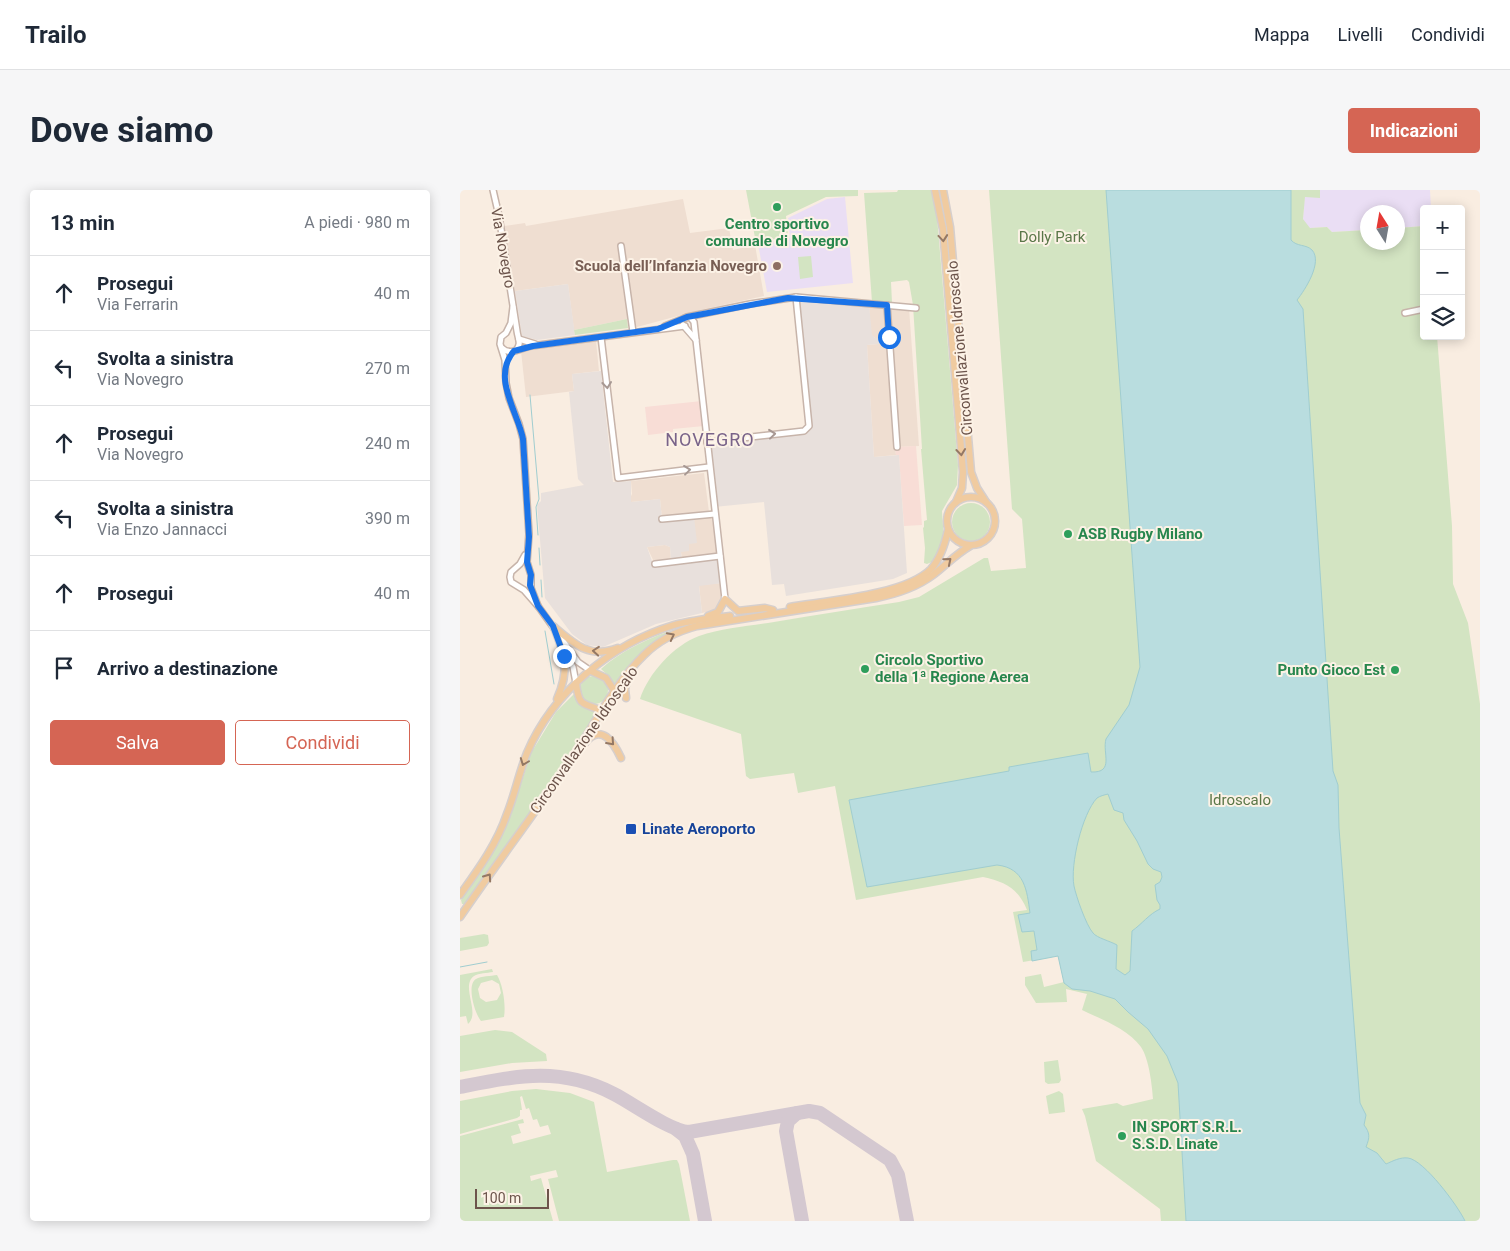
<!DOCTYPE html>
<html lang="it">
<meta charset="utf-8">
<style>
:root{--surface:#fff;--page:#f6f6f7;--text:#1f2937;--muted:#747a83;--line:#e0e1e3;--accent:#d56554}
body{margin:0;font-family:Roboto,sans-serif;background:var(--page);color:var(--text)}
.controls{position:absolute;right:15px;top:15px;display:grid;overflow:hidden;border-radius:5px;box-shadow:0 2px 12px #0003}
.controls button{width:45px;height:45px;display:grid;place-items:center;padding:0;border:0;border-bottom:1px solid var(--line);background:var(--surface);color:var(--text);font:25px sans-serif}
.compass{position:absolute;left:900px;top:15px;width:45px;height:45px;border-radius:50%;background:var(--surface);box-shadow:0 2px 12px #0003;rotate:349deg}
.scale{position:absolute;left:15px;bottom:12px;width:74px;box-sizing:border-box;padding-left:5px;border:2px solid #6c544b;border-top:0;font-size:14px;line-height:18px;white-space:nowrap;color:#6c544b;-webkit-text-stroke:4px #fcf2e6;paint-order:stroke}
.stop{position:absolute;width:15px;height:15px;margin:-11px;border:4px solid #1a73e8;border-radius:50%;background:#fff}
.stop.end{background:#1a73e8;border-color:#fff;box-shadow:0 1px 5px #0008}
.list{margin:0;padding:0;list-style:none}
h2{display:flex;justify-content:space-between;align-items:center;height:65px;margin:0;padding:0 20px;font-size:21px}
h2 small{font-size:16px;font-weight:400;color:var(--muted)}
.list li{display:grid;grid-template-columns:32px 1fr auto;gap:15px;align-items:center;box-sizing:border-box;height:75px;padding:0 20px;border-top:1px solid var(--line)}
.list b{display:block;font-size:19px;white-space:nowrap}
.list p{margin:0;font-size:16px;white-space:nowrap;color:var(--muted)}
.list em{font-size:16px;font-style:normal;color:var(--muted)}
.actions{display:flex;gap:10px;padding:15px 20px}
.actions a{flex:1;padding:11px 0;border:1px solid var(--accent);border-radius:5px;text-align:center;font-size:18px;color:var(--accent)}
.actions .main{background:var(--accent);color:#fff}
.icon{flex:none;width:28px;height:28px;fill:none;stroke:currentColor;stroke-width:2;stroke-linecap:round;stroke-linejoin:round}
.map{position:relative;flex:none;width:1020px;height:1031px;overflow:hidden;border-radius:5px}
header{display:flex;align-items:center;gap:30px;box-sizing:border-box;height:70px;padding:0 25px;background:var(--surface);border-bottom:1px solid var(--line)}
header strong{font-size:24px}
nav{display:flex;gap:28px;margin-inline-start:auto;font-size:18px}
.intro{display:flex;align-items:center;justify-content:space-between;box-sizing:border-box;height:120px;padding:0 30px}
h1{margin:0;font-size:35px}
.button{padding:12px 22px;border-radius:5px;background:var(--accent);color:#fff;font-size:18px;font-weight:700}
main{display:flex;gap:30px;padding:0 30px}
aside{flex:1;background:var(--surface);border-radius:5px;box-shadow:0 2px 12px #0003}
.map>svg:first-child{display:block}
.residential{fill:#efded1}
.commercial{fill:#f8ddd6}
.industrial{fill:#e8e0dc;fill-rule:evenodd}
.education{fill:#eadef4}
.green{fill:#d3e4c2;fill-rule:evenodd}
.water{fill:#b9dddf;stroke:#a0cdd0;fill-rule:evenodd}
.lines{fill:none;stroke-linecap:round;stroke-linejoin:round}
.stream{stroke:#a0cdd0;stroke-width:1}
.taxiway{stroke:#d4c8d0;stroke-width:14}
.minor-casing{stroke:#c7b4aa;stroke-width:8}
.major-casing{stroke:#d6cfcd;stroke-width:9}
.minor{stroke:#fff;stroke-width:5}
.major{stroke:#f0cba0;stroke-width:6}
.oneway{stroke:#947864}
.oneway2{stroke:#a79893}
.route{stroke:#1a73e8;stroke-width:6}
.leisure-dot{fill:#2e9e5b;stroke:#fcf2e6;stroke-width:2}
.education-dot{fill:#8d6e63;stroke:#fcf2e6;stroke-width:2}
.transit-dot{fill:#1a4fb4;stroke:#fcf2e6;stroke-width:2}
.labels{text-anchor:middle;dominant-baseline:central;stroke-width:4;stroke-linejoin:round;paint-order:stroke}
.leisure-label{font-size:15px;font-weight:bold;fill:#27864d;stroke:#fcf2e6;text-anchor:start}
.park-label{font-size:15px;fill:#5a7748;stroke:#fcf2e6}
.street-label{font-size:15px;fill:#6c544b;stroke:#fcf2e6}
.education-label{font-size:15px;font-weight:bold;fill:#785e54;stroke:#fcf2e6;text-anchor:end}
.transit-label{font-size:15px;font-weight:bold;fill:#164399;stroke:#fcf2e6;text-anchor:start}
.quarter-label{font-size:18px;letter-spacing:1px;fill:#796389;stroke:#fcf2e6}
</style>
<header>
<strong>Trailo</strong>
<nav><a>Mappa</a><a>Livelli</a><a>Condividi</a></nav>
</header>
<div class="intro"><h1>Dove siamo</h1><a class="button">Indicazioni</a></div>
<main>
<aside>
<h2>13 min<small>A piedi · 980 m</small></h2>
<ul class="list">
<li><svg class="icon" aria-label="ahead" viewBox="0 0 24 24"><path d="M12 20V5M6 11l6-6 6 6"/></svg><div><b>Prosegui</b><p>Via Ferrarin</p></div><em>40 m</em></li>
<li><svg class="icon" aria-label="left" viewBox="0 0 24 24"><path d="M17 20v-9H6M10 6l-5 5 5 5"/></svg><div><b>Svolta a sinistra</b><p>Via Novegro</p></div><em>270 m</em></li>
<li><svg class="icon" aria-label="ahead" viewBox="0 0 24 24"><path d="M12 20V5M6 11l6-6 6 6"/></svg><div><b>Prosegui</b><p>Via Novegro</p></div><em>240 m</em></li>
<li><svg class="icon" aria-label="left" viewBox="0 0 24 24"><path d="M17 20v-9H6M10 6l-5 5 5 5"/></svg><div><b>Svolta a sinistra</b><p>Via Enzo Jannacci</p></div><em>390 m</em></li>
<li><svg class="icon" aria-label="ahead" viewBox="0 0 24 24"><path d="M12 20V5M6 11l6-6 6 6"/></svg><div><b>Prosegui</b></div><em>40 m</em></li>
<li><svg class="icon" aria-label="arrive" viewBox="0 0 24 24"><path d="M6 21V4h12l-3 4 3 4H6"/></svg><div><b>Arrivo a destinazione</b></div></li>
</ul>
<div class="actions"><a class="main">Salva</a><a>Condividi</a></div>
</aside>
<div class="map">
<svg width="1020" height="1031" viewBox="0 0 1020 1031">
<rect width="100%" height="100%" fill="#f9ede1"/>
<g class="residential">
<path d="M 223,9 L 230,43 L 269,38 L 273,60 L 295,55 L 304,106 L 240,120 L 177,137 L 167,129 L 114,140 L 108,94 L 55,101 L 44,36 L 65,33 L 66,36 Z"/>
<path d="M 409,114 L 449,118 L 459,256 L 435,257 L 436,265 L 414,267 L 407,155 L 429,153 L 415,148 L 411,145 Z"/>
<path d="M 136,151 L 139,181 L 112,184 L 114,201 L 66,207 L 61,161 Z"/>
<path d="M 244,283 L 249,322 L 237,325 L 251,326 L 260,366 L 222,370 L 221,362 L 202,329 L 200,309 L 171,312 L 171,306 L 172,304 L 171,291 Z"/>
<path d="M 205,355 L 210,357 L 211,372 L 195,374 L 187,357 Z"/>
<path d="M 263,393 L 265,409 L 260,419 L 242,423 L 239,395 Z"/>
</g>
<g class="commercial">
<path d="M 242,211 L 244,236 L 213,239 L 213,242 L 188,245 L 185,217 Z"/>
<path d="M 456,256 L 462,335 L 444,336 L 439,266 L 436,265 L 435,257 Z"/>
</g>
<g class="industrial">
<path d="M 108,94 L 115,145 L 77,150 L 62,146 L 55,101 Z"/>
<path d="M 336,107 L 409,114 L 412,145 L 415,148 L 429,147 L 429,153 L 407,155 L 414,267 L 439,265 L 447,383 L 433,389 L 326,406 L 324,394 L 312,395 L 304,312 L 254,317 L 247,252 L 347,240 Z"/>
<path d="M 141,181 L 153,292 L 171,291 L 171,312 L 200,309 L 202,329 L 234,326 L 237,353 L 229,354 L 229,361 L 221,362 L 222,370 L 260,366 L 263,393 L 239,396 L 242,423 L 196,434 L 143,457 L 127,455 L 112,444 L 85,408 L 77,315 L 81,311 L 81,303 L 124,295 L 118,289 L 109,202 L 114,201 L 112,184 ZM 205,355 L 210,357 L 211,372 L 193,374 L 187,357 Z"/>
</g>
<g class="education">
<path d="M 845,0 L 970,0 L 971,19 L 964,19 L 964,36 L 938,38 L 938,22 L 908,22 L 907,40 L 872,42 L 867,37 L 850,38 L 846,35 L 843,29 Z"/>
<path d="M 385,7 L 393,93 L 307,102 L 298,54 L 330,48 L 328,28 L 367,9 Z"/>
</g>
<g class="green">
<path d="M 286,0 L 398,0 L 398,6 L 366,7 L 326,26 L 328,46 L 296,53 Z"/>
<path d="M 438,0 L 472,0 L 472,2 L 477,27 L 498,275 L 497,295 L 482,321 L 484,351 L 474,371 L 467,374 L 464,373 L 465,358 L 463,338 L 464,337 L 464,331 L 467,330 L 461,259 L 462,259 L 453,115 L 449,92 L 447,90 L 431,92 L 432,113 L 412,112 L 404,3 L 437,2 Z"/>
<path d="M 529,0 L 860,0 L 860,8 L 845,7 L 843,29 L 850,38 L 867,37 L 872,42 L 907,40 L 908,52 L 938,52 L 938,38 L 964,36 L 964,146 L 977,146 L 992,336 L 993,394 L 1008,433 L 1020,514 L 1020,1031 L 701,1031 L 700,1019 L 636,971 L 625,926 L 622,919 L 657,913 L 663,916 L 693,909 C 692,895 689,869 681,857 C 668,839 641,829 622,820 L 627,804 L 606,799 L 607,812 L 576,813 L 565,795 L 565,787 L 581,784 L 584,797 L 604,792 L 598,766 L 563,772 L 553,722 L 567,720 C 558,698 545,692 523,687 L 396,710 L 375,596 L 338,603 L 334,583 L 290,589 L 286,586 L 281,544 L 180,509 C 188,484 214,455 239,446 C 263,438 289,436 314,432 C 356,425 398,418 439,412 L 459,407 L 524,368 L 528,368 L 531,381 L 566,378 L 562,329 L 552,319 Z"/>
<path d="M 351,66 L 353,87 L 340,89 L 338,67 Z"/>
<path d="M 167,129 L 168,138 L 115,145 L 114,140 Z"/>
<circle cx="511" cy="332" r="19"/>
<path d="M 220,438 L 188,457 L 170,474 L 154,494 L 150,487 L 141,479 C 162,460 192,446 220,438 Z"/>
<circle cx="134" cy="500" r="14"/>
<path d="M 114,504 L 122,517 L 135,522 L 134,527 L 109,567 L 6,714 L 2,714 L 1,710 L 23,678 L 43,643 L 51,625 L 71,563 L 96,522 Z"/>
<path d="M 24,744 L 28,745 L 29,753 L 27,756 L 0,761 L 0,748 Z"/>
<path d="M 32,779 L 33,782 C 27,783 19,783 14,786 C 0,796 21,823 8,834 L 6,826 L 0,827 L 0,785 Z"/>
<path d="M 37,785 C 43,795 46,815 44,827 L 21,831 C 15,824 6,795 16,789 C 21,786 31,786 37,785 ZM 32,790 L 39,794 L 41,803 L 37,810 L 26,812 L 20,808 L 18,799 L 21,793 Z"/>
<path d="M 35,840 L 52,842 L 86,864 L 87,871 L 52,873 L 0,882 L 0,846 Z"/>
<path d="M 598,870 L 601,890 L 599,893 L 588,894 L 585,892 L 584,872 Z"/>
<path d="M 76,899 L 110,903 L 134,912 L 147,982 L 213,970 L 217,970 L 219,974 L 230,1031 L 99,1031 L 88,989 L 98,987 L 96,980 L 70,986 L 71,991 L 81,988 L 93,1031 L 0,1031 L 0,946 L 63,929 L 64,933 L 58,934 L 61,943 L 51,946 L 53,954 L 91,944 L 88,935 L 80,937 L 77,929 L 73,930 L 69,918 L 66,919 L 62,906 L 60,907 L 62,920 L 60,920 L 60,926 L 57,928 L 0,944 L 0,911 L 52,901 Z"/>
<path d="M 599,901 L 603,904 L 605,922 L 589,924 L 586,906 Z"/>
</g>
<path class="water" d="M 646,0 L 831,0 L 831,50 C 837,57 846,54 852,60 C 863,72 845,100 837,110 L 843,119 L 873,581 L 878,595 L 879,638 L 900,913 L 906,925 L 904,935 C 910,943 910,947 906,957 L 917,963 L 926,974 C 933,971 940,967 948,968 C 964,970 998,1016 1005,1031 L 726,1031 L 718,893 L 707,866 L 688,839 L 668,822 L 655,809 L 630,801 L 612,799 L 604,793 L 598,766 L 572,771 L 571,761 L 577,760 L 574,741 L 562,742 L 558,725 L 570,723 C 567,701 565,678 537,675 L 407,697 L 389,610 L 549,581 L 549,577 L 628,563 L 631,582 C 655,583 642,563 646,549 L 669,515 L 680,477 ZM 648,604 L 654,620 L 663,623 L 664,630 L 677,651 L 688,674 L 693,679 L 701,682 L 702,687 L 700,692 L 695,695 L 697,710 L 700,715 L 700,719 C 689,724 682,734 672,741 L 670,781 L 665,785 L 656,779 L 657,755 C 650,751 637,748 633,743 C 626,735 616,706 614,696 C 610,675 622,624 637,608 C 640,606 644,605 648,604 Z"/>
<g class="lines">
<g class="stream">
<path d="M 70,205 L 79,309 L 76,317 L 78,345"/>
<path d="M 79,358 L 80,375"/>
<path d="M 81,390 L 82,407"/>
<path d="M 85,441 L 94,494"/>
<path d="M 0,777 L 27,772"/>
</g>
<g class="taxiway">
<path d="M 0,897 C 56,886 100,876 154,904 C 172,913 210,941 229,942 L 349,921 L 360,923 L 430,970 L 438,985 L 447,1031"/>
<path d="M 337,923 L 328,931 L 326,941 L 342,1031"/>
<path d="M 216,939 L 225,946 L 233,964 L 245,1031"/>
</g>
<defs>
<g id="minor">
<path d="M 33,0 L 39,26 L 57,141 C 58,149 62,154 56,160"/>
<path d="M 161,56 L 173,142"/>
<path d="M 427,115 L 437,257"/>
<path d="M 53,117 L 51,133 L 46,143 L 41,147 L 40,154 L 45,170 L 46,193 L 49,208 L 59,234 L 63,249 L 69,344 L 67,372 L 71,385 L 71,398 L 78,416"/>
<path d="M 945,123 L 964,119"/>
<path d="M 227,127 L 290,114 L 336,107 L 456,118"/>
<path d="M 225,128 L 230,127 L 234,132 L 265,409"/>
<path d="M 223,135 L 236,150"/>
<path d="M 205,136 L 225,128"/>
<path d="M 141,147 L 158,288 L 249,277"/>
<path d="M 59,149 L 75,154"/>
<path d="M 42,158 C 50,166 61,158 71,156 L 225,136"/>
<path d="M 247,252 L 344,241 L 349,236 L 336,107"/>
<path d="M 202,329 L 255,324"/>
<path d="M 65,365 L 60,374 L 51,382 L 50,387 L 51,392 L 64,400 L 78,416 L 118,472 L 131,481"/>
<path d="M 195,374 L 260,366"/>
<path d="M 102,455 L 113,477 L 116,493"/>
</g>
<g id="major">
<path d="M 475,0 L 483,39 L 503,282 L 502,298 L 496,312"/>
<path d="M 483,0 L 490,37 L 511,282 L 517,298 L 526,312"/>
<circle cx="511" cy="331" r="24"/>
<path d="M 330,417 C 365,411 446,405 471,379 C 481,368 485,354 488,340"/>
<path d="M 248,426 L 258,422 L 265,409 L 278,421 L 305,418 L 313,420"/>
<path d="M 93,436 C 114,454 129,469 158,458"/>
<path d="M 94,437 C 105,465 110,480 97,509"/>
<path d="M 131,481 L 146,488 L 155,502"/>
<path d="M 116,493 C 119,518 123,512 142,521"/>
<path d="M 166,508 L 165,499 L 168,487"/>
<path d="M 125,553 C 141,532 154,553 161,568"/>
<path d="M 0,705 C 18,680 37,654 47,624 C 55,604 59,583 67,563 C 93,502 151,454 214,435 C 232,430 252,428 270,426"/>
<path d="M 0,727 C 36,674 76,622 112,568 C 135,534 154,494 184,465 C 198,451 218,441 237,436 L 416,408 C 436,404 457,397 473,385 C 486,375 496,364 510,356"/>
</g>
</defs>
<use href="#minor" class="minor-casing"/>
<use href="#major" class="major-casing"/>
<use href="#minor" class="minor"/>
<use href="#major" class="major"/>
</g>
<defs><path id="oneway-chevron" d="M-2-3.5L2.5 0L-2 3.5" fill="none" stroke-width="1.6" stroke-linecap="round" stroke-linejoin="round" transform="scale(1.25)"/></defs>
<g class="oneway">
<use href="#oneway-chevron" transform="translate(483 48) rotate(85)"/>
<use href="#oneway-chevron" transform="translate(501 262) rotate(84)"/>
<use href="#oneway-chevron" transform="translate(488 371) rotate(-40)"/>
<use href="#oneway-chevron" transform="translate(211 446) rotate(-27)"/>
<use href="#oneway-chevron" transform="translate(136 461) rotate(-175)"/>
<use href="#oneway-chevron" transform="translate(151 552) rotate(48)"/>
<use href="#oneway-chevron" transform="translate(64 572) rotate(111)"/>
<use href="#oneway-chevron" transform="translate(28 687) rotate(-55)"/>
</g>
<g class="oneway2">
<use href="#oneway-chevron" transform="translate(147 195) rotate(83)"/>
<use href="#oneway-chevron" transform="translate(312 244) rotate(-6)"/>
<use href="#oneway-chevron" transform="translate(227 280) rotate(-7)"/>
</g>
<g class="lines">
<path class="route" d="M 104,466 L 93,436 L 78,416 L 70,395 L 71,385 L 67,372 L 69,347 L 63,249 C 58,222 31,187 54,161 L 73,156 L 198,139 L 227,127 L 328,108 L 427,115 L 429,147"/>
</g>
<g class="leisure-dot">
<circle cx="317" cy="17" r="5"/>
<circle cx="608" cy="344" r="5"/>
<circle cx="405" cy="479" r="5"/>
<circle cx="935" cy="480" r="5"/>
<circle cx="662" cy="946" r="5"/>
</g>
<circle class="education-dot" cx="317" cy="76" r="5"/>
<rect class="transit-dot" x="165" y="633" width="12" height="12" rx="2.5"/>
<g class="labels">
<g class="leisure-label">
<text x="317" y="34" text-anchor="middle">Centro sportivo<tspan x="317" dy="17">comunale di Novegro</tspan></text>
<text x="618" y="344">ASB Rugby Milano</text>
<text x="415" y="470">Circolo Sportivo<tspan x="415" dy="17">della 1ª Regione Aerea</tspan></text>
<text x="925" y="480" text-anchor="end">Punto Gioco Est</text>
<text x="672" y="937">IN SPORT S.R.L.<tspan x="672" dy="17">S.S.D. Linate</tspan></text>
</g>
<g class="park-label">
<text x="592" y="47">Dolly Park</text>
<text x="780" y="610">Idroscalo</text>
</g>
<g class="street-label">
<text transform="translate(43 58) rotate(80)">Via Novegro</text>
<text transform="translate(500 158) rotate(-95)">Circonvallazione Idroscalo</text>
<text transform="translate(124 550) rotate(-55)">Circonvallazione Idroscalo</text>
</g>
<g class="education-label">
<text x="307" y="76">Scuola dell’Infanzia Novegro</text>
</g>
<g class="transit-label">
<text x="182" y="639">Linate Aeroporto</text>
</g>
<g class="quarter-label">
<text x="250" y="249">NOVEGRO</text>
</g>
</g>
</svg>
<div class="controls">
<button>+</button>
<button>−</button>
<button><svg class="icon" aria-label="layers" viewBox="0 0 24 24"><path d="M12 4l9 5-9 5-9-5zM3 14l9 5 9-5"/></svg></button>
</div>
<svg class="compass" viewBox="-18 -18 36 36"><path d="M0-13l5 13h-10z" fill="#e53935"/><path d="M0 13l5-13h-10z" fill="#747a83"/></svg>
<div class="scale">100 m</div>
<div class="stop" style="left:429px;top:147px"></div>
<div class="stop end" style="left:104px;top:466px"></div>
</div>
</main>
